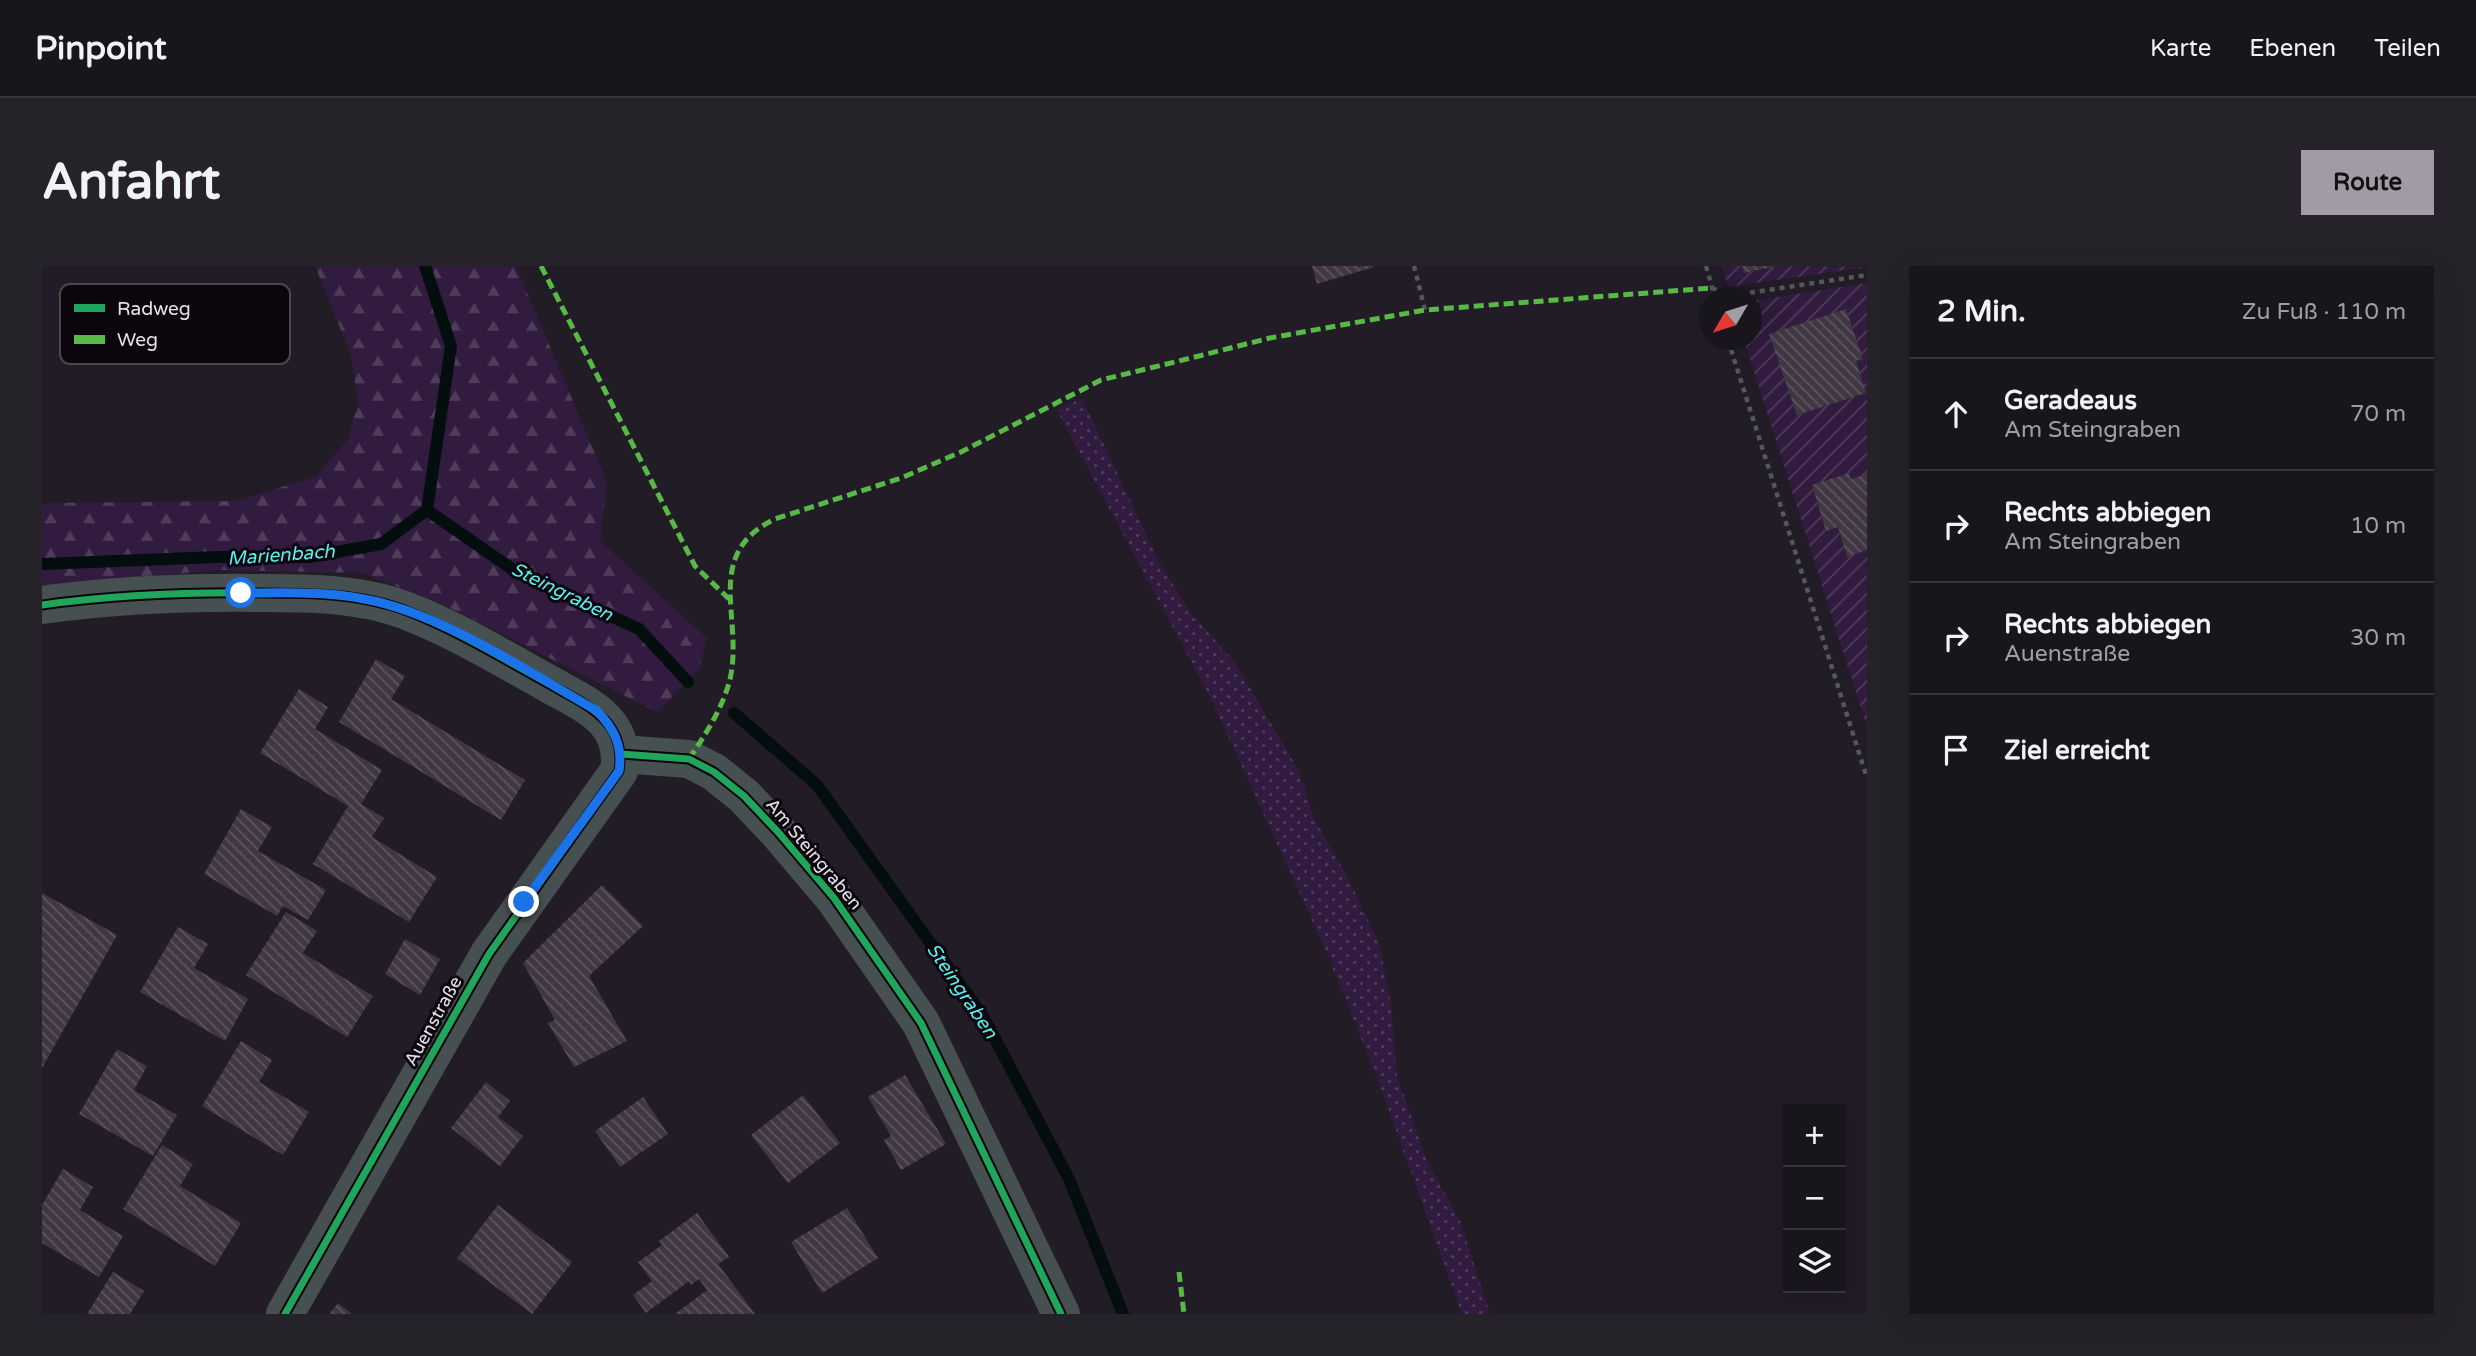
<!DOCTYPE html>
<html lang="de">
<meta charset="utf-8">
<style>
:root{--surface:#19151c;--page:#262229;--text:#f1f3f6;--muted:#9f9fa3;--line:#37343b;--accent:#a29ba6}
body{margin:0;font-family:"Varela Round",sans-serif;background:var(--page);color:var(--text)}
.controls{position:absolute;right:21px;bottom:21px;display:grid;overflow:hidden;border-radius:0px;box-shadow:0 7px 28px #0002}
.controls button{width:63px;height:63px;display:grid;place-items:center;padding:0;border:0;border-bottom:2px solid var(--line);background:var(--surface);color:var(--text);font:35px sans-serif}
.compass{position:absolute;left:1657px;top:21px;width:63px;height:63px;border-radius:50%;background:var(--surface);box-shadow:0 7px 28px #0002;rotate:231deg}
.stop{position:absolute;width:21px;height:21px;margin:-16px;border:5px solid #1a73e8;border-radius:50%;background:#fff}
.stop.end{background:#1a73e8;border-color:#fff;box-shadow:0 2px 7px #0008}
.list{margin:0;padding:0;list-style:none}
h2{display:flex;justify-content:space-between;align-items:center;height:91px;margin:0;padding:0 28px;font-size:30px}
h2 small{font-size:23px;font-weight:400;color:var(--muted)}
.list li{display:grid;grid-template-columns:46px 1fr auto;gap:21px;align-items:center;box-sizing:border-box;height:112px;padding:0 28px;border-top:2px solid var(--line)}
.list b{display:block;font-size:26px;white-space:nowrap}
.list p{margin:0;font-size:23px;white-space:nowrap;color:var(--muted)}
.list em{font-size:23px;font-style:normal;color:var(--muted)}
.icon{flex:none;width:38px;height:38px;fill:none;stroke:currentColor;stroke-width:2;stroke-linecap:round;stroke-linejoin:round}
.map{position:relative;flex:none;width:1825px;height:1048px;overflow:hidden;border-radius:0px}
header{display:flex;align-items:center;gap:42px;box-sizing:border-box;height:98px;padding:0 35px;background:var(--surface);border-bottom:2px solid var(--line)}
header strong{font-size:33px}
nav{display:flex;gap:38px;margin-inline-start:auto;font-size:24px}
.intro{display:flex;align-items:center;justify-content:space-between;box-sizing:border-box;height:168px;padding:0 42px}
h1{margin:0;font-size:49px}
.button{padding:18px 32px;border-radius:0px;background:var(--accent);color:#111;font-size:24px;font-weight:700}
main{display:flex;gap:42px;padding:0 42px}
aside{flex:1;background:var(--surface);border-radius:0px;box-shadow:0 7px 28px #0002}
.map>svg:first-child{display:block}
.grass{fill:url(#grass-dots)}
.forest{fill:url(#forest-firs)}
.garden{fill:url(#garden-furrows);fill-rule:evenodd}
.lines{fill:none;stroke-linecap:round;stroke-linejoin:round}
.stream{stroke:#050e0f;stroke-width:12}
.building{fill:url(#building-back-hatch)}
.path{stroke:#53585a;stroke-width:4.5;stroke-dasharray:5 5;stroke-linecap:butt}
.minor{stroke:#475050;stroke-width:38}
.quiet{stroke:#58b947;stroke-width:5;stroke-dasharray:10 5;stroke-linecap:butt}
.cycleway-casing{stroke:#0a060c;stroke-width:11}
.cycleway{stroke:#20a55d;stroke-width:7}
.route{stroke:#1a73e8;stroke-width:9}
.labels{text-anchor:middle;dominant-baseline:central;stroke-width:6;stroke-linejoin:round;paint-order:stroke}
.street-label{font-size:18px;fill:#e7e0eb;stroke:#0a060c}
.water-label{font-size:19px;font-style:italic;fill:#59f0f0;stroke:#0a060c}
.key{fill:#0a060c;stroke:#4c474f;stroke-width:2}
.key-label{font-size:19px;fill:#e7e0eb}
</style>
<header>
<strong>Pinpoint</strong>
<nav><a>Karte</a><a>Ebenen</a><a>Teilen</a></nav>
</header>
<div class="intro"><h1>Anfahrt</h1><a class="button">Route</a></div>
<main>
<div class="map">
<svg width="1825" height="1048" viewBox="0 0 1825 1048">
<defs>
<pattern id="grass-dots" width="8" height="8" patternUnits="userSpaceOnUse" patternTransform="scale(1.75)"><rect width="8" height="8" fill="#311b3e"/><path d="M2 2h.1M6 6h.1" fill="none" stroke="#4f3c5a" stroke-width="1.8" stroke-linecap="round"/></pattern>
<pattern id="forest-firs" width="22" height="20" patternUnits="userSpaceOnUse" patternTransform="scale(1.75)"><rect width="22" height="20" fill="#311b3e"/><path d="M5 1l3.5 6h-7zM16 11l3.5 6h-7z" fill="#4f3c5a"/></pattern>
<pattern id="garden-furrows" width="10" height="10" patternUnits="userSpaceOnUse" patternTransform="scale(1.75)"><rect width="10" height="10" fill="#311b3e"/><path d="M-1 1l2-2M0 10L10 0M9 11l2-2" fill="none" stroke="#4f3c5a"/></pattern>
<pattern id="building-back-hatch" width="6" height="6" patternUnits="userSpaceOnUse" patternTransform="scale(1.75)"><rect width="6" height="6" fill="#413743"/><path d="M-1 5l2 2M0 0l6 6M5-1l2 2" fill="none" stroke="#5c545e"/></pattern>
</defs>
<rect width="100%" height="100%" fill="#211c26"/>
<path class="grass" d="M 1040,132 L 1117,296 L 1149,347 L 1194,398 L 1257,505 L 1272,552 L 1307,614 L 1337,677 L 1349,738 L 1355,811 L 1385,895 L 1418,955 L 1448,1048 L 1420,1048 L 1337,817 L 1283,683 L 1170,435 L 1015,144 Z"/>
<path class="forest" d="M 273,0 L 474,0 L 565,216 L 558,275 L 665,372 L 657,403 L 615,446 L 402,339 L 320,307 L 176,304 L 0,320 L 0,237 L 195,235 L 275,210 L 306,173 L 316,138 L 309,89 Z"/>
<g class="garden">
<path d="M 1680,0 L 1700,0 L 1702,7 L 1736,0 L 1825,1 L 1686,21 Z"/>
<path d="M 1825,17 L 1825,208 L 1809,213 L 1807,207 L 1770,219 L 1784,264 L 1796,261 L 1804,290 L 1825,284 L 1825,461 L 1702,74 L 1710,74 L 1710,35 ZM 1804,43 L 1820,93 L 1814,95 L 1824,127 L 1755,149 L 1728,69 Z"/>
</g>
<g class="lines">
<g class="stream">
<path d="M 385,244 L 476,307 L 597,363 L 646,416"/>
<path d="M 0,298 L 175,291 L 267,291 L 339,278 L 385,244 L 409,80 L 383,0"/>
<path d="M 692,447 L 775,519 L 941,750 L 1027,913 L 1081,1048"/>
</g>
</g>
<g class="building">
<path d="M 1270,0 L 1332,0 L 1332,1 L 1275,18 Z"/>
<path d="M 1700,0 L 1731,0 L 1731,1 L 1702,7 Z"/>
<path d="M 1804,43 L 1821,93 L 1814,95 L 1824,127 L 1755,149 L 1727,68 Z"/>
<path d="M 1807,207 L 1809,213 L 1825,208 L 1825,284 L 1805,291 L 1796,261 L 1784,265 L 1770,219 Z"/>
<path d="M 334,393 L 363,410 L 349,433 L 483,514 L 459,554 L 297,456 Z"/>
<path d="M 257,423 L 286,441 L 273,463 L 340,504 L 319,538 L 342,552 L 330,571 L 395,611 L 367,656 L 271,598 L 306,540 L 218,487 Z"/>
<path d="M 199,543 L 230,561 L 216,585 L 284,624 L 266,654 L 241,640 L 235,650 L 162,608 Z"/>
<path d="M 560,619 L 601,660 L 547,710 L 585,775 L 532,801 L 506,757 L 513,754 L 481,697 Z"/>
<path d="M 0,627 L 75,669 L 0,802 Z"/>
<path d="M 244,646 L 275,665 L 261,687 L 331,730 L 305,771 L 204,709 Z"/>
<path d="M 136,661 L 166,678 L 152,702 L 206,733 L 183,775 L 98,726 Z"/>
<path d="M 363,673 L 398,693 L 378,729 L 343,708 Z"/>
<path d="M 199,775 L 230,794 L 217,816 L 267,846 L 241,889 L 160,840 Z"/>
<path d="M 75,783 L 105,800 L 92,824 L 135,849 L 111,890 L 37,848 Z"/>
<path d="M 863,809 L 904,878 L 859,904 L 842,874 L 849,870 L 826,831 Z"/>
<path d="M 444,816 L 468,835 L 456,851 L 481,870 L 458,900 L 409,862 Z"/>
<path d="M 761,829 L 798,877 L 746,917 L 709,869 Z"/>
<path d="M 601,831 L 626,868 L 578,901 L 553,865 Z"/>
<path d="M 120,879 L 151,898 L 138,920 L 199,957 L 173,1000 L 81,943 Z"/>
<path d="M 21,903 L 51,921 L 38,944 L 81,970 L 57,1011 L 0,977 L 0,939 Z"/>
<path d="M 456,939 L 530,996 L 490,1048 L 415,992 Z"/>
<path d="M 805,942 L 836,992 L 780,1027 L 749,976 Z"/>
<path d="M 655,947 L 687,991 L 676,998 L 713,1048 L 633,1048 L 665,1024 L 657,1013 L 649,1019 L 647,1015 L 604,1047 L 591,1029 L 610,1015 L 596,996 L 620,979 L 617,975 Z"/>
<path d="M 71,1006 L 102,1025 L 88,1048 L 45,1048 Z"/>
<path d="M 296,1037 L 310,1048 L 287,1048 Z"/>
</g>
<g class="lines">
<g class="path">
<path d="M 1372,0 L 1383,44"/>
<path d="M 1664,0 L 1673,32"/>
<path d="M 1670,22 L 1687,30 L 1825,9"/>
<path d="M 1686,74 L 1825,512"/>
</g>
<g class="minor">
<path d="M 0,339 C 72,329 144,326 218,327 C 266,327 319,327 365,345 C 414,364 460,392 507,418 C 544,439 585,454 577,505 L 447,688 L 243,1048"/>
<path d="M 579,488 L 647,493 L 672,506 L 702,530 L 736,566 L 792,632 L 879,757 L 1019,1048"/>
</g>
<g class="quiet">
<path d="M 499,0 L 653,300 L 687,333"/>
<path d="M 647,493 C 663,469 679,445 687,417 C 704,355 658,289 733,253 L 859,212 L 919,186 L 1059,114 L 1137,95 L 1228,72 L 1383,44 L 1670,22"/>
<path d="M 1137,1006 L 1142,1048"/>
</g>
<defs>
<g id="cycleway">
<path d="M 0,339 C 72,329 144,326 218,327 C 266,327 319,327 365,345 C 414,364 460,392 507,418 C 544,439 585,454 577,505 L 447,688 L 243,1048"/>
<path d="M 579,488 L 647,493 L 672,506 L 702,530 L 736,566 L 792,632 L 879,757 L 1019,1048"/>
</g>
</defs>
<use href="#cycleway" class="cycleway-casing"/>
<use href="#cycleway" class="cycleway"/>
</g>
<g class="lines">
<path class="route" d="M 199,327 C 239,327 282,325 322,333 C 397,346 488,407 554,444 C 572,462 581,480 577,505 L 482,636"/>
</g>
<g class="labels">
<g class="street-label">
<text transform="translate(772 588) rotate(50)">Am Steingraben</text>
<text transform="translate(391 755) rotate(-61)">Auenstraße</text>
</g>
<g class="water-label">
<text transform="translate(239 289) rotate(-4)">Marienbach</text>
<text transform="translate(520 326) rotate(26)">Steingraben</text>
<text transform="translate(920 725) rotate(56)">Steingraben</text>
</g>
</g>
<rect x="18" y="18" width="230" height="80" rx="10" class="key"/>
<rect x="32" y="38" width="31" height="8" fill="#20a55d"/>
<rect x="32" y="69" width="31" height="9" fill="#58b947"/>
<g class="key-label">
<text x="75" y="49">Radweg</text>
<text x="75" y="80">Weg</text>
</g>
</svg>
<div class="controls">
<button>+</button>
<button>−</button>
<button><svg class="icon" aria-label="layers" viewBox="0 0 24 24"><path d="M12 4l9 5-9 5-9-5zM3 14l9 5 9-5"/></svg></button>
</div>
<svg class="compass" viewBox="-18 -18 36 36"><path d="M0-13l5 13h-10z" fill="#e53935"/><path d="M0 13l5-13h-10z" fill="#9f9fa3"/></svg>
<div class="stop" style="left:199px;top:327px"></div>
<div class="stop end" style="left:482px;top:636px"></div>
</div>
<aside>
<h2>2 Min.<small>Zu Fuß · 110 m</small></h2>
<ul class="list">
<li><svg class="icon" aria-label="ahead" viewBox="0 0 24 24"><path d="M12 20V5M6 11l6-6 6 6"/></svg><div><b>Geradeaus</b><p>Am Steingraben</p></div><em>70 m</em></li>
<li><svg class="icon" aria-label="right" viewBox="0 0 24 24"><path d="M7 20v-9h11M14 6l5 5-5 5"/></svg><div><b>Rechts abbiegen</b><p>Am Steingraben</p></div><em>10 m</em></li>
<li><svg class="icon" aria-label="right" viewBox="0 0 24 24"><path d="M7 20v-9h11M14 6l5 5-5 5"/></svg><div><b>Rechts abbiegen</b><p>Auenstraße</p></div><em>30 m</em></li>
<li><svg class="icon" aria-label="arrive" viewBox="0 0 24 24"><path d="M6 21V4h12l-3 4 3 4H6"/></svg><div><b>Ziel erreicht</b></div></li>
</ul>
</aside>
</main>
